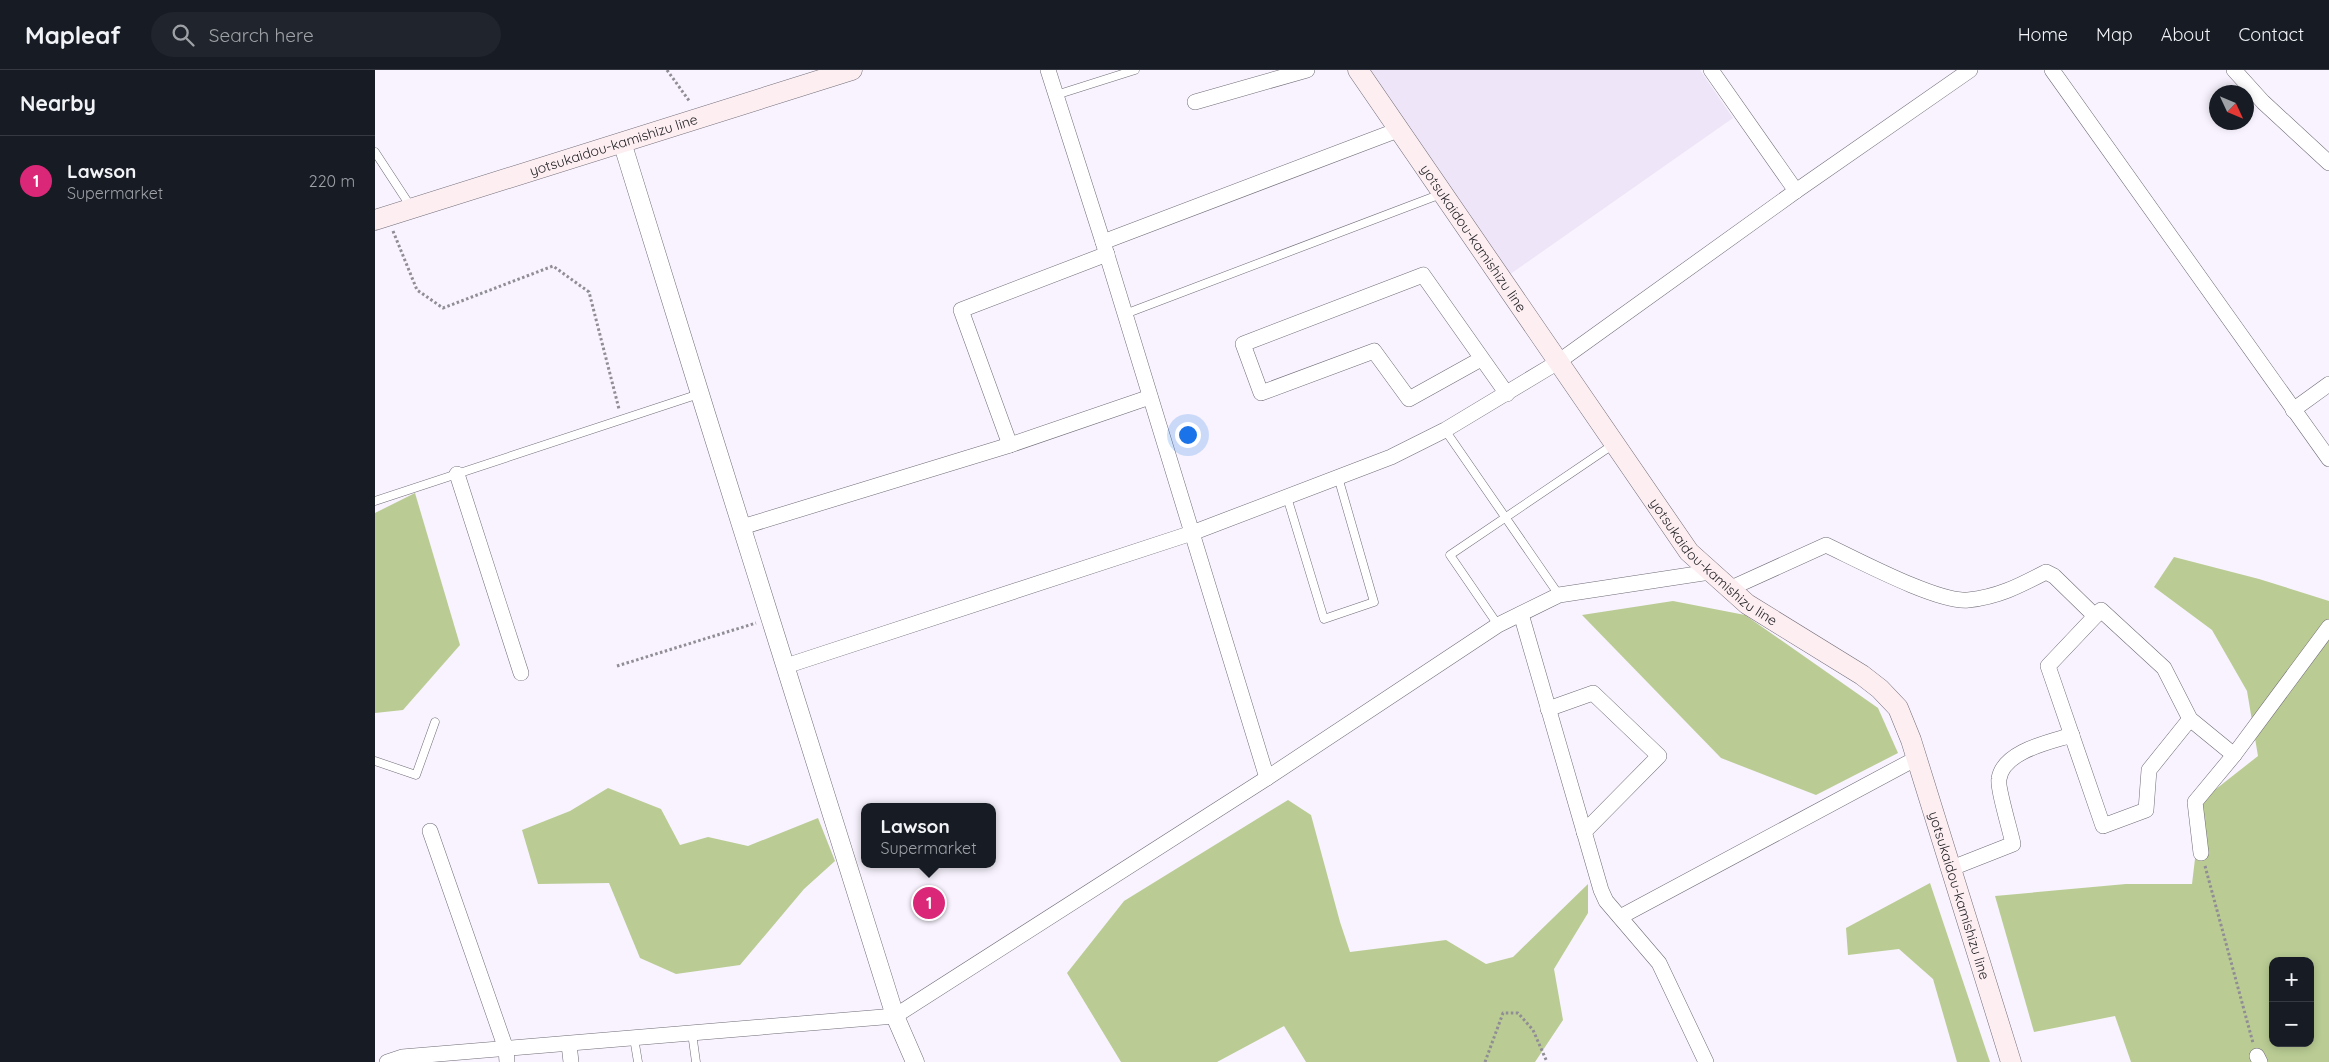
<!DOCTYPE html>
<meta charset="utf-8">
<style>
:root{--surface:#171b24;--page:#20242c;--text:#f1f3f6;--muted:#9ea1a6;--line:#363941;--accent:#db2777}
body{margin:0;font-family:Quicksand,sans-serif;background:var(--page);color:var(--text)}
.controls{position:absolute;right:15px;bottom:15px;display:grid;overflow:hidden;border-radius:10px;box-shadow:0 2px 8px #0003}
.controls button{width:45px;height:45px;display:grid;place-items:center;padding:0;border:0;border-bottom:1px solid var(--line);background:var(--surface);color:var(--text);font:25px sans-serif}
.compass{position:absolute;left:1834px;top:15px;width:45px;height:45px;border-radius:50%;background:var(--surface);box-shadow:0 2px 8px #0003;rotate:134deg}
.you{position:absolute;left:812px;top:364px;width:18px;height:18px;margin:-12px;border:4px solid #fff;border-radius:50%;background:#1a73e8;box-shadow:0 0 0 8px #1a73e833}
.badge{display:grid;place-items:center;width:32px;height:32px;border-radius:50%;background:var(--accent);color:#fff;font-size:16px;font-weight:700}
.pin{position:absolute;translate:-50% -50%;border:2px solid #fff;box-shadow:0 1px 5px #0006}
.popup{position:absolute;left:486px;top:733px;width:135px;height:65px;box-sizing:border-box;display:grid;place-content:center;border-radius:10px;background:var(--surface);filter:drop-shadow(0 1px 4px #0005);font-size:16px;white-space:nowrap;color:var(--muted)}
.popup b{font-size:19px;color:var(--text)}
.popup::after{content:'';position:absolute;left:50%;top:100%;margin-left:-10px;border:10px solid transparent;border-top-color:var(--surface)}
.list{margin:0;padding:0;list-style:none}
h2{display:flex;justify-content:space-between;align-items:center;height:65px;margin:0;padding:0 20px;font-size:21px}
h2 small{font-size:16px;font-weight:400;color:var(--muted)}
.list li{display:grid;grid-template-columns:32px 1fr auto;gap:15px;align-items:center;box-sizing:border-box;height:90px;padding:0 20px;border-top:1px solid var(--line)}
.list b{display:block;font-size:19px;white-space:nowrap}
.list p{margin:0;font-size:16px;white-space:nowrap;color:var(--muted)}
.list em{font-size:16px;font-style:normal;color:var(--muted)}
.icon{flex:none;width:28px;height:28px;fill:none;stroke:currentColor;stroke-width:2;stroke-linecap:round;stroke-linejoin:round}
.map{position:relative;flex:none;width:1954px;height:992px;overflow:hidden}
header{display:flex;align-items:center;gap:30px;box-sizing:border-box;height:70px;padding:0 25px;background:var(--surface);border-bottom:1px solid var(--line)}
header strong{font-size:24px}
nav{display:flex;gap:28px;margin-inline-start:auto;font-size:18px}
.search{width:350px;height:45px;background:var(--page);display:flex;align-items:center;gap:12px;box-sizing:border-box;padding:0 18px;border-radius:28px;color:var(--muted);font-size:19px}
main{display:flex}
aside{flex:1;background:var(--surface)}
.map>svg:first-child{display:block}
.built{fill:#eee6f8}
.forest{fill:#bacc94;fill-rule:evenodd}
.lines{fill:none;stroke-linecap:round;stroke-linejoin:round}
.service-casing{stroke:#706c76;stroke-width:9}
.minor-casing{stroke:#706c76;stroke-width:16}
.tertiary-casing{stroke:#706c76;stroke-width:19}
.secondary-casing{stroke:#706c76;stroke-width:21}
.path{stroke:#908d95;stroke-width:3;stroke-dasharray:2.5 2.5;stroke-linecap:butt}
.service{stroke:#fff;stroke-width:8}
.minor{stroke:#fff;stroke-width:15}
.tertiary{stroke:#fff;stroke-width:18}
.secondary{stroke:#fceef1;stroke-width:20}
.labels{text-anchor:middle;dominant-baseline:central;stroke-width:5;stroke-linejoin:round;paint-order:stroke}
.street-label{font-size:14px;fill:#242327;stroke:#f8f3fe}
</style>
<header>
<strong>Mapleaf</strong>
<div class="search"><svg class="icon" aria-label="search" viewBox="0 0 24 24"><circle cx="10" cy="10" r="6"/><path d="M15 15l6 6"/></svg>Search here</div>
<nav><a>Home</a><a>Map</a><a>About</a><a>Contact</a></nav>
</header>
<main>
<aside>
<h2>Nearby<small></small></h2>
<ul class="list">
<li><span class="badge">1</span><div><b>Lawson</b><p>Supermarket</p></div><em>220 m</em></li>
</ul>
</aside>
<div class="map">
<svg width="1954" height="992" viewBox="0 0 1954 992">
<rect width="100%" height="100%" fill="#f8f3fe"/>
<path class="built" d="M 994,0 L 1325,0 L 1358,48 L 1134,205 Z"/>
<g class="forest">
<path d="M 40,423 L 85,575 L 28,640 L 0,643 L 0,443 Z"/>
<path d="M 1799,487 L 1884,509 L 1954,531 L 1954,992 L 1756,992 L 1740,946 L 1659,962 L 1620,826 L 1751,814 L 1817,814 L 1827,730 L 1883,686 L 1872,621 L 1837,560 L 1779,517 ZM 1898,891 L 1935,891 L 1935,973 L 1898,973 Z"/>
<path d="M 1298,531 L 1370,545 L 1503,638 L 1523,683 L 1441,725 L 1346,688 L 1207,545 Z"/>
<path d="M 233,718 L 286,739 L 305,775 L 333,767 L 373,776 L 443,748 L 460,791 L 429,819 L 365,895 L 301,904 L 265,888 L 234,813 L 163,814 L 147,760 L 195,741 Z"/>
<path d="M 913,730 L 936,745 L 965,852 L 975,882 L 1071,870 L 1111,894 L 1138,887 L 1213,814 L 1213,843 L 1179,899 L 1188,950 L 1160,992 L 931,992 L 909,956 L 842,992 L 746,992 L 692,903 L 749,831 Z"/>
<path d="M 1555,813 L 1615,992 L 1582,992 L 1558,909 L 1524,879 L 1473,885 L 1471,858 Z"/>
</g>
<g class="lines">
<defs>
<g id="service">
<path d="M 681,25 L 760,0"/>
<path d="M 0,82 L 36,137"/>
<path d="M 750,244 L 1066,124"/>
<path d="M 1070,360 L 1184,525"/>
<path d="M 912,427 L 949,549 L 999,532 L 963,407"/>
<path d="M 0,431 L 324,324"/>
<path d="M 1123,555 L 1075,485 L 1239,374"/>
<path d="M 0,691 L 41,705 L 60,652"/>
<path d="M 317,963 L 321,992"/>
<path d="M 259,968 L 263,992"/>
</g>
<g id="minor">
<path d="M 673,0 L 728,172 L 892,708"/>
<path d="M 1336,0 L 1421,121"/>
<path d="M 1677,0 L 1954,389"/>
<path d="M 1859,0 L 1888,32 L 1954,93"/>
<path d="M 820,32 L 932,0"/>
<path d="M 728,172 L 1023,60"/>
<path d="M 1106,289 L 1034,329 L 999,281 L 886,323 L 868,274 L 1048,205 L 1132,324"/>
<path d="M 1918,340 L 1954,314"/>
<path d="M 635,375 L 586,240 L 732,184"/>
<path d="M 82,404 L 146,603"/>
<path d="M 367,457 L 635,375 L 775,327"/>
<path d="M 1354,519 L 1451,475 C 1481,489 1563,533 1593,530 C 1623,527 1644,516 1671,502 L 1679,506 L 1720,546"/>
<path d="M 1146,544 L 1226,820 L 1231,831 L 1284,893 L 1331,992"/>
<path d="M 411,596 L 817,463 L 1016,387 L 1070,360 L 1183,292 L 1421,121 L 1595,0"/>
<path d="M 1173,639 L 1218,623 L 1284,686 L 1209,762"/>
<path d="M 1815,649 L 1774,700 L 1771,740 L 1728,756 L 1673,596 L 1726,540 L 1789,598 L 1815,649 L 1859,685"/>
<path d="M 55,761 L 131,979 L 132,992"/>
<path d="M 1826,783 L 1820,732 L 1859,685 L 1954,557"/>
<path d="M 1577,798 L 1638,774 C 1636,763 1622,717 1624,709 C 1628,681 1675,672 1697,665"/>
<path d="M 1245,847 L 1542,688"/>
<path d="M 194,974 L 196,992"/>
<path d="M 1882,986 L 1885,992"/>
<path d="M 12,992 L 27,987 L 520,946 L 892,708 L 1123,555 L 1184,525 L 1335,502"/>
</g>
<path id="tertiary" d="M 247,72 C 336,364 430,655 520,946 L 540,992"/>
<g id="secondary">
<path id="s1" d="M 983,0 L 1314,482 L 1372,534 L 1487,605 L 1505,619 L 1523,638 L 1536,670 L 1636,992"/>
<path id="s2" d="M 0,150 L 477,0"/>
</g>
</defs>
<use href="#service" class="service-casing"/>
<use href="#minor" class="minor-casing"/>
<use href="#tertiary" class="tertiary-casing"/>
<use href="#secondary" class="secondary-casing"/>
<g class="path">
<path d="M 292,0 L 315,32"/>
<path d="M 18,161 L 42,220 L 68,238 L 178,196 L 214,222 L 244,339"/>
<path d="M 242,596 L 381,553"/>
<path d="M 1830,796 L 1878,973"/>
<path d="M 1110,992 L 1128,943 L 1143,943 L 1158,960 L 1172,992"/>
</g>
<use href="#service" class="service"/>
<use href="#minor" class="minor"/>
<use href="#tertiary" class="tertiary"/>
<use href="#secondary" class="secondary"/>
</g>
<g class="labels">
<g class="street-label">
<text stroke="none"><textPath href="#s2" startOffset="250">yotsukaidou-kamishizu line</textPath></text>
<text stroke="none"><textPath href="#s1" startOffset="204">yotsukaidou-kamishizu line</textPath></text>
<text stroke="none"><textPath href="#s1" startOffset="609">yotsukaidou-kamishizu line</textPath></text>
<text stroke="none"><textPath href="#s1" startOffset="1044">yotsukaidou-kamishizu line</textPath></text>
</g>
</g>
</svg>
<div class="controls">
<button>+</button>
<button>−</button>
</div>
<svg class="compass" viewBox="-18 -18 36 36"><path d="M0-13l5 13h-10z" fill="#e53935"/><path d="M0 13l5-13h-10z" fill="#9ea1a6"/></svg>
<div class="you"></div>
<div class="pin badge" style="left:554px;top:833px">1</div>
<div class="popup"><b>Lawson</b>Supermarket</div>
</div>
</main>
